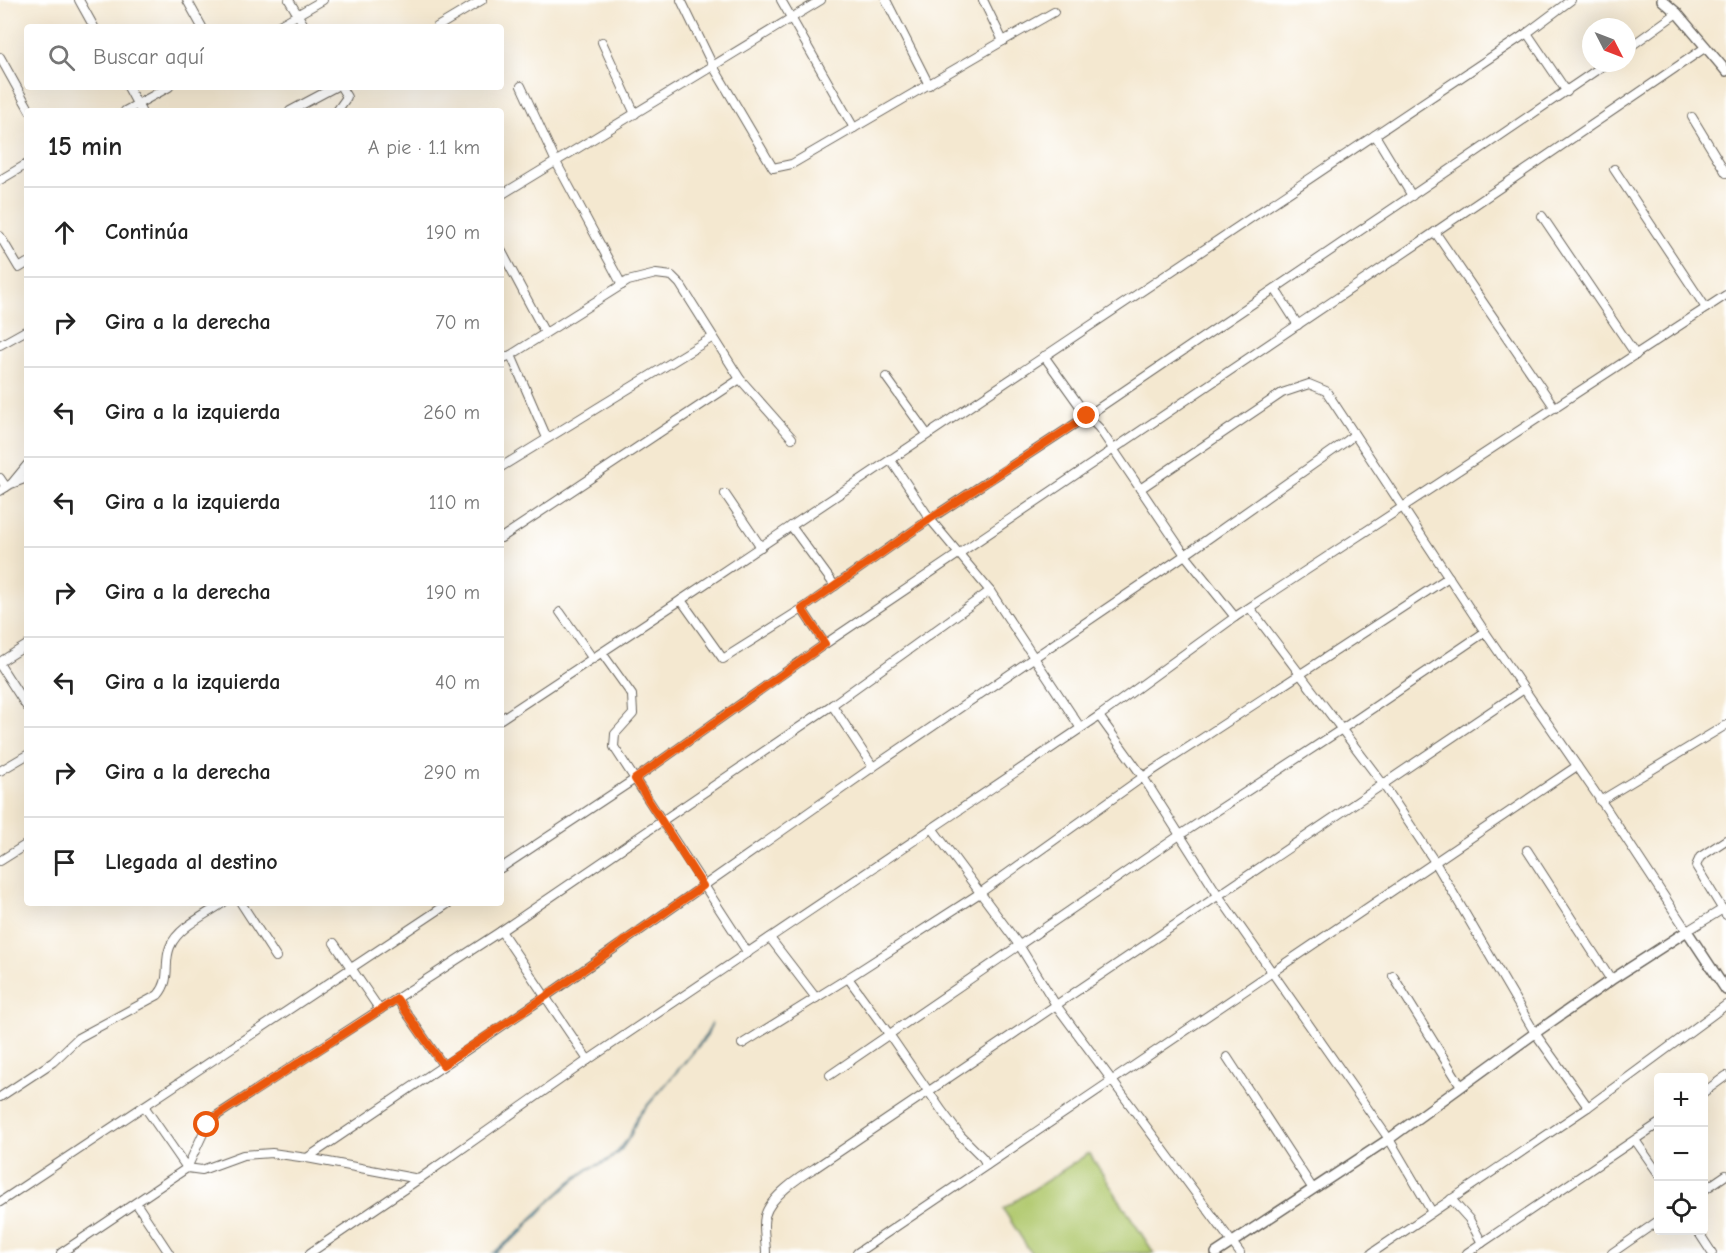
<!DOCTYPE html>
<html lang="es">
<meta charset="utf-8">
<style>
:root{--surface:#fff;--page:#f2f2f2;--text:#222;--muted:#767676;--line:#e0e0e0}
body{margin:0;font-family:"Comic Neue",sans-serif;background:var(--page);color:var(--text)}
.controls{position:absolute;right:18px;bottom:18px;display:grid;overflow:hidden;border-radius:6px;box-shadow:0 6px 24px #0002}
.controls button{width:54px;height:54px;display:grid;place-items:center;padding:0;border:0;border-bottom:2px solid var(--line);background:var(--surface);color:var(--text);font:30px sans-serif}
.compass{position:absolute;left:1582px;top:18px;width:54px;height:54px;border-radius:50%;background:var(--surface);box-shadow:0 6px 24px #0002;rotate:132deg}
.stop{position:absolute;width:18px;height:18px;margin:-14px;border:4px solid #ea580c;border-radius:50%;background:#fff}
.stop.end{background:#ea580c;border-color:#fff;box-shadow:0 2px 6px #0008}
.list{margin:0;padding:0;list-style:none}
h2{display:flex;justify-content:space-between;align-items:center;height:78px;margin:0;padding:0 24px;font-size:26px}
h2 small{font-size:20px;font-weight:400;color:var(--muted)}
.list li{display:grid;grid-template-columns:39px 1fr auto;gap:18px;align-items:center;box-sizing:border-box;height:90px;padding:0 24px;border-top:2px solid var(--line)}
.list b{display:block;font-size:22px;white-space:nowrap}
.list em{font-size:20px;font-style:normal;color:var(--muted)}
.icon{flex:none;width:33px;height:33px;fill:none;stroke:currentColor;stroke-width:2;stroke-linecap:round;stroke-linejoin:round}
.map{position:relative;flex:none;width:1726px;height:1253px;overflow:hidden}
.search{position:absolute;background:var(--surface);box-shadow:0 6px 24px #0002;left:24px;top:24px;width:480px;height:66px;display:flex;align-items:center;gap:15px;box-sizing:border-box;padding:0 21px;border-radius:6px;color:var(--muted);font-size:22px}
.panel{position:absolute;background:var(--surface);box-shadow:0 6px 24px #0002;left:24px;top:108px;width:480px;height:798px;border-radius:6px}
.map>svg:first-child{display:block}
.green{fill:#b1c96e;stroke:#667245;stroke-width:1.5}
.water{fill:#4baaca;stroke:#346373;stroke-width:1.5}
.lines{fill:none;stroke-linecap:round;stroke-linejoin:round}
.minor-casing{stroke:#68635b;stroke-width:10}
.tertiary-casing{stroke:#68635b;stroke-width:12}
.minor{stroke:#fff;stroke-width:8}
.tertiary{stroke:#fff;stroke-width:9}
.route{stroke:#ea580c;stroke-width:8}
</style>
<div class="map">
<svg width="1726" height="1253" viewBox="0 0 1726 1253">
<rect width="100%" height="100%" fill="#fff"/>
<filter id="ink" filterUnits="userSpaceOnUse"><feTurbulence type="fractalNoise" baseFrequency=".0167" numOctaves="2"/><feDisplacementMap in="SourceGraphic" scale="12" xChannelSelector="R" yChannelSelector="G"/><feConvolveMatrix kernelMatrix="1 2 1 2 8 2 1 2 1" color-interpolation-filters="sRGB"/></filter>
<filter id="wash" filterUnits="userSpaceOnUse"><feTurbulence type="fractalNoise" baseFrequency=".008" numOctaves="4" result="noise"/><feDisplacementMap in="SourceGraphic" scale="24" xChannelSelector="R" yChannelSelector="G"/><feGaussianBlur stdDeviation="1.35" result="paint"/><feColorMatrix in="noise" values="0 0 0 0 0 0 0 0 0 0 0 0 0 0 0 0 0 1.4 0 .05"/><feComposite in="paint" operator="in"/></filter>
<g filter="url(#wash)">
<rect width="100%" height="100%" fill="#f4e8d0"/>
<path class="green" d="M 1089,1153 L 1154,1253 L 1031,1253 L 1003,1209 Z"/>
<path class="water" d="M 712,1023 L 707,1036 L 638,1117 L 631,1135 L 621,1150 L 608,1161 L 589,1169 L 572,1182 L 545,1206 L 539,1215 L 531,1220 L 524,1231 L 495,1253 L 493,1253 L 523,1229 L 530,1220 L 570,1182 L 588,1169 L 608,1160 L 620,1149 L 630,1135 L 637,1117 L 678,1070 L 706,1035 Z"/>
</g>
<g filter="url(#ink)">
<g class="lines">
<defs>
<g id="minor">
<path d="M 79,0 L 94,27"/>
<path d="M 187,0 L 202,27"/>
<path d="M 289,0 L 305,27"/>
<path d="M 681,0 L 713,66 L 773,168 L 792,164 L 1003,41 L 983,0"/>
<path d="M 781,0 L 854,128"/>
<path d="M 886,0 L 929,85"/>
<path d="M 276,27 L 323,0"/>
<path d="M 437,27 L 482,0"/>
<path d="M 1527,33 L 1567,92"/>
<path d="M 1003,41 L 1054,12"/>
<path d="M 602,42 L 635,114"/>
<path d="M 1627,49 L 1677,13"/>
<path d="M 0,57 L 30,111"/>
<path d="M 521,86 L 556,162 L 622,285"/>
<path d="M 128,87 L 141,111"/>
<path d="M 125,111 L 169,87"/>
<path d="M 290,111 L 335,87"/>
<path d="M 337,111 L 347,97 L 341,87"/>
<path d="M 1692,117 L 1726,173"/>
<path d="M 1375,135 L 1412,196"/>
<path d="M 1614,169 L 1706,308"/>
<path d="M 0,180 L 27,164"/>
<path d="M 501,195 L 821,0"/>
<path d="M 1542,216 L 1636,355"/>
<path d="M 1435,232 L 1555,408"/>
<path d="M 0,236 L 19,268 L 27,263"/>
<path d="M 501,250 L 545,333"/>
<path d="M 1275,289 L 1298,325"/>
<path d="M 0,345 L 27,330"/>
<path d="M 511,355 L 547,438"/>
<path d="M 1044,356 L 1087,416 L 1099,428 L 1185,555 L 1235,617"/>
<path d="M 501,359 L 511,355 L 628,281 L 656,274 L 672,276 L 680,284 L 740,379 L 792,438"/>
<path d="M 886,377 L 927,434"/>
<path d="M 890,459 L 930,519 L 990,591 L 1080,727"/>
<path d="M 501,467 L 713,337"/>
<path d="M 0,478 L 6,487"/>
<path d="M 13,482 L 27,465"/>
<path d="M 1140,489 L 1282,393 L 1309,384 L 1326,391 L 1485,632 L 1608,811 L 1687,931 L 1723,909"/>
<path d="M 0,491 L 11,484 L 27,478"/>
<path d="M 725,494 L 761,547"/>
<path d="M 791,526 L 835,586"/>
<path d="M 501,538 L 740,379"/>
<path d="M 1250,608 L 1383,784 L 1435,862 L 1535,1033 L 1588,1107"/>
<path d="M 802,609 L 723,659 L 681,600 L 1527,33 L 1571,0"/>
<path d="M 560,612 L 593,659"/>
<path d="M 825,644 L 802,609 L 930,519 L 1087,416 L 1607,63"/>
<path d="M 602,653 L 632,695 L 633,714 L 615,734 L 614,747 L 748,953"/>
<path d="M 0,662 L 27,645"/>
<path d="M 0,665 L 27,707"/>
<path d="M 832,705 L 873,767"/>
<path d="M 1099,716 L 1143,777 L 1218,895 L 1389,1139 L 1432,1212"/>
<path d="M 501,719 L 681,600"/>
<path d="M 0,771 L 27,755"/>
<path d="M 1600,801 L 1726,725"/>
<path d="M 932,828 L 1019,945 L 1056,1005 L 1240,1253"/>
<path d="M 1726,840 L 1700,857 L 1696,866 L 1726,915"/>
<path d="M 1527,850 L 1611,980"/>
<path d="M 0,861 L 27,844"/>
<path d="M 501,868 L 635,779 L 825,644 L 1435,232 L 1706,47"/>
<path d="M 241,903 L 276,957"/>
<path d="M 501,931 L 588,1060"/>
<path d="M 770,938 L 816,998"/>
<path d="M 334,943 L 380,1010"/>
<path d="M 1393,976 L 1461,1086"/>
<path d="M 848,978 L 889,1034 L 942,1111 L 960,1135 L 983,1158 L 987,1165"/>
<path d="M 397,999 L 443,1065"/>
<path d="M 742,1044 L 848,978 L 980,893 L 1143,777 L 1449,577"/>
<path d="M 1227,1057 L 1313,1189"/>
<path d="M 830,1075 L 1180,835 L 1342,729 L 1485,632"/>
<path d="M 1704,1092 L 1726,1076"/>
<path d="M 0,1097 L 53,1062 L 78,1038 L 158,995 C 172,979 163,964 170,947 C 178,927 206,915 223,903"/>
<path d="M 144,1106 L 187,1168"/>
<path d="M 1635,1140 L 1658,1173"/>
<path d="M 307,1158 L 545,997 L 873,767 L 1185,555 L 1348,440 L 1354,434"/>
<path d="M 187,1168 L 202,1170 L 243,1155 L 272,1153 L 307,1158 L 419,1179"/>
<path d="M 1704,1190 L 1726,1175"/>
<path d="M 1451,1199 L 1469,1219 L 1482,1243"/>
<path d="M 0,1202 L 449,903"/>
<path d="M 136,1203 L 169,1253"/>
<path d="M 1697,1230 L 1712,1253"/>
<path d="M 61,1253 L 187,1168 L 207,1125 L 216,1116 L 501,931 L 832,705 L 990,591"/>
<path d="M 310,1253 L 419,1179 L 588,1060 L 1099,716 L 1235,617 L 1726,295"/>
<path d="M 766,1253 C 766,1241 762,1228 765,1216 C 770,1197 799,1177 815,1168 L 1524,689"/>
<path d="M 857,1253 L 1577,766"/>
<path d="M 1372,1253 L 1588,1107 L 1726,1005"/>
<path d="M 1467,1253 L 1658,1124"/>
<path d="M 1612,1253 L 1658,1221"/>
</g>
<g id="tertiary">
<path d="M 1662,0 L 1677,13 L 1726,71"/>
<path d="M 1216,1253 L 1389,1139 L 1535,1033 L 1611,980 L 1687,931 L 1726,990"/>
</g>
</defs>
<use href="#minor" class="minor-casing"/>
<use href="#tertiary" class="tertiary-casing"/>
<use href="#minor" class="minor"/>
<use href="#tertiary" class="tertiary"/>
</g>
</g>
<g class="lines" filter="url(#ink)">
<path class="route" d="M 207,1125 L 216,1116 L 397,999 L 443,1065 L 545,997 L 703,886 L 635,779 L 825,644 L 802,609 L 930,519 L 1087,416"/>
</g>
</svg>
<div class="controls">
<button>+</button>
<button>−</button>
<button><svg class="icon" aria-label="locate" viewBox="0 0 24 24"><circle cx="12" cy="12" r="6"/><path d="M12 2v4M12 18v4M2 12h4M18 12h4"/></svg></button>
</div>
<svg class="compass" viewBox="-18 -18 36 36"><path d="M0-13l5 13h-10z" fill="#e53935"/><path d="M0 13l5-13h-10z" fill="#767676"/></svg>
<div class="stop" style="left:207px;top:1125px"></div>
<div class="stop end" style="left:1087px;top:416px"></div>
<div class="search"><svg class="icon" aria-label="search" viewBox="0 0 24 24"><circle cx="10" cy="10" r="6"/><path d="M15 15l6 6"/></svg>Buscar aquí</div>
<section class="panel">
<h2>15 min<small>A pie · 1.1 km</small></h2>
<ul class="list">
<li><svg class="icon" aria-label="ahead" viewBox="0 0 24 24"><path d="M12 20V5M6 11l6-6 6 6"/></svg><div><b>Continúa</b></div><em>190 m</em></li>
<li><svg class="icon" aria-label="right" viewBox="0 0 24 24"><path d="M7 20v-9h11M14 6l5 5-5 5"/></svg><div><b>Gira a la derecha</b></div><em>70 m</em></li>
<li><svg class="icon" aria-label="left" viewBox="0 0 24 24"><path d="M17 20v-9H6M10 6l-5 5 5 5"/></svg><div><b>Gira a la izquierda</b></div><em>260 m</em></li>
<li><svg class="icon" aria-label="left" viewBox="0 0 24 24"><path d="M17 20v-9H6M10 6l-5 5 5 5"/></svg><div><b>Gira a la izquierda</b></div><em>110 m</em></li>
<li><svg class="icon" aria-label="right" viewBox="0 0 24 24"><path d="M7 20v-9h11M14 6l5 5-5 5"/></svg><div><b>Gira a la derecha</b></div><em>190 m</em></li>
<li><svg class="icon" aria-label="left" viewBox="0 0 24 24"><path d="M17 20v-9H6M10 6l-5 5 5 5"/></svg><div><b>Gira a la izquierda</b></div><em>40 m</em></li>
<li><svg class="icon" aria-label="right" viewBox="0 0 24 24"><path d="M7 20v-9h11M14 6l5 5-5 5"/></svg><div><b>Gira a la derecha</b></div><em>290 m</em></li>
<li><svg class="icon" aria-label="arrive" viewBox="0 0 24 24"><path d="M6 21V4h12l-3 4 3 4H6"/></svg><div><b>Llegada al destino</b></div></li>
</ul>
</section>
</div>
